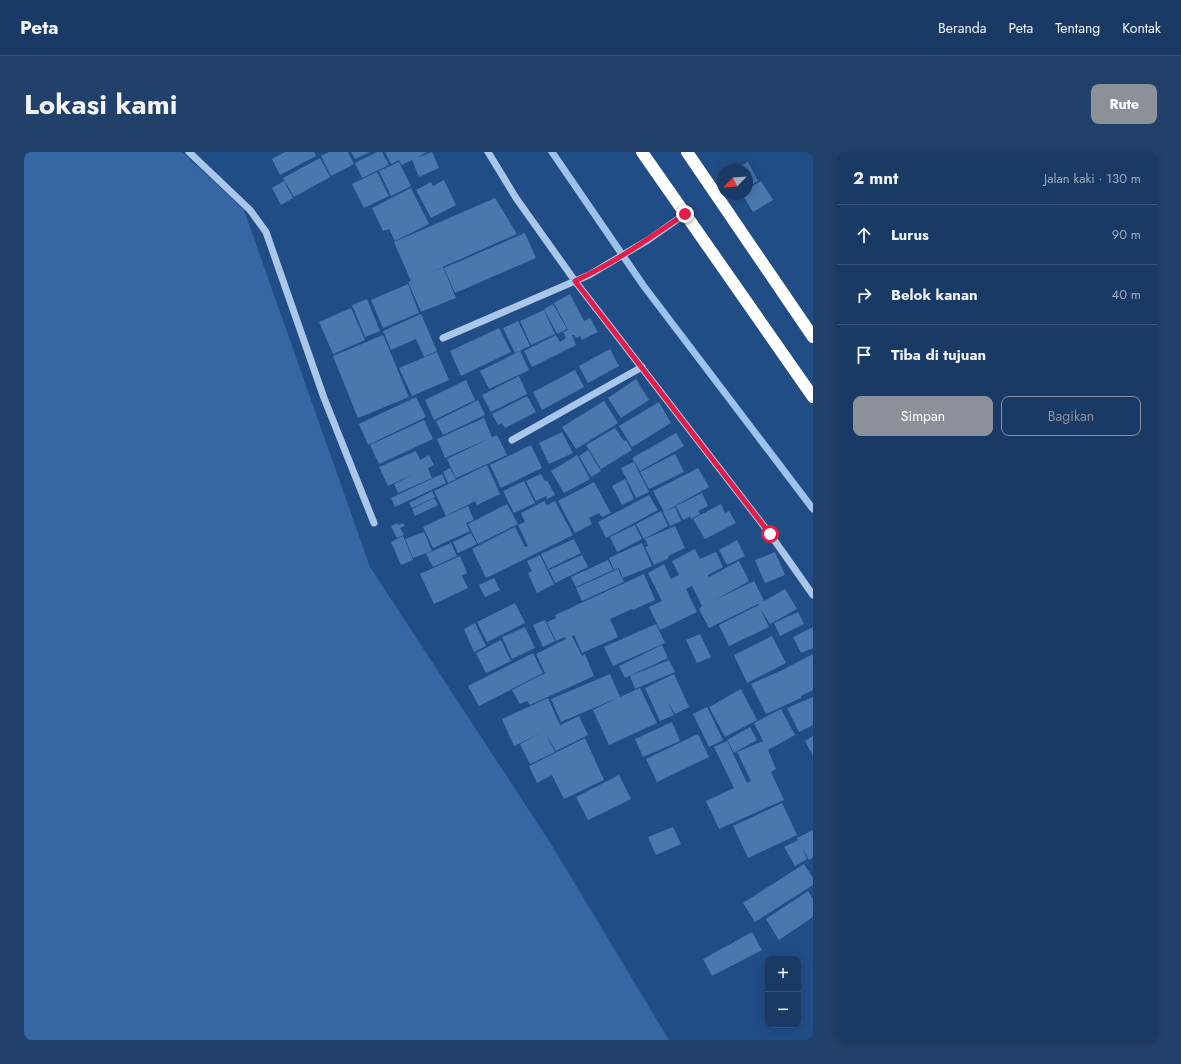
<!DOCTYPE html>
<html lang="id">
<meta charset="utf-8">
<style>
:root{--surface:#193a64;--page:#22416a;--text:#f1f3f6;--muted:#9fadbf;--line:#375478;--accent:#8c9099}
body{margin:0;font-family:Jost,sans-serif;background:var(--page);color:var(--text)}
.controls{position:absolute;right:12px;bottom:12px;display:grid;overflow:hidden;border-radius:8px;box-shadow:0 2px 10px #0003}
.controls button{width:36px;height:36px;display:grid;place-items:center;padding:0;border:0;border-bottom:1px solid var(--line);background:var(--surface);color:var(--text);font:20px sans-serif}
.compass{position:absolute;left:693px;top:12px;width:36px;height:36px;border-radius:50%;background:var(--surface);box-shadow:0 2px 10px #0003;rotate:245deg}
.stop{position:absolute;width:12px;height:12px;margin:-9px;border:3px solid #e11d48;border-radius:50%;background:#fff}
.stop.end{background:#e11d48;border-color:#fff;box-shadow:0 1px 4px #0008}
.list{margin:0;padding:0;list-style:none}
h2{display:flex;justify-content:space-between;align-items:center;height:52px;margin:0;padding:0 16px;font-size:17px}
h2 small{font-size:13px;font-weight:400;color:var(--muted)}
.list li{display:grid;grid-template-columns:26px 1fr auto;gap:12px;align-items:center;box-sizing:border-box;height:60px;padding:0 16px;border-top:1px solid var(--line)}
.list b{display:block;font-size:15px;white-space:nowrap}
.list em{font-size:13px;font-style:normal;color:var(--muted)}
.actions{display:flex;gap:8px;padding:12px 16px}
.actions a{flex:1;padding:9px 0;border:1px solid var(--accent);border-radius:8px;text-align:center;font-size:14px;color:var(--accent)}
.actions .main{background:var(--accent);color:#fff}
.icon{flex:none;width:22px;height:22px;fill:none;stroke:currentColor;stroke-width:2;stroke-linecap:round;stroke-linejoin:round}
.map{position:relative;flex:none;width:789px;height:888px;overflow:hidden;border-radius:8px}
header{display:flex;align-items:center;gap:24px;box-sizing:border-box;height:56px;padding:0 20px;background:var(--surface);border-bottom:1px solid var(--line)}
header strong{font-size:19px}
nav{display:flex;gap:22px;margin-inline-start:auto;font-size:14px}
.intro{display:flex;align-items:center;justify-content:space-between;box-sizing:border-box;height:96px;padding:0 24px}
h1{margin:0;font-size:28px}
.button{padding:10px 18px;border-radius:8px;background:var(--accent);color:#fff;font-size:14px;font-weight:700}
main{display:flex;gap:24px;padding:0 24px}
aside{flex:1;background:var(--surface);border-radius:8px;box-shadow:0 2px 10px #0003}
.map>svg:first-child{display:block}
.green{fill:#3467a3}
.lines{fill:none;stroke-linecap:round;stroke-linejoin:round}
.stream{stroke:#9dc2eb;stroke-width:7}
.building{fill:#4977ae}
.minor{stroke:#aac7e9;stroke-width:7}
.highway{stroke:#fff;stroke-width:12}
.route{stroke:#e11d48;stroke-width:5}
</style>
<header>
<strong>Peta</strong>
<nav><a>Beranda</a><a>Peta</a><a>Tentang</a><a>Kontak</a></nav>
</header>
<div class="intro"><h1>Lokasi kami</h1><a class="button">Rute</a></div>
<main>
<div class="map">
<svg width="789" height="888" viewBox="0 0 789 888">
<rect width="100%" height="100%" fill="#214d86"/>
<path class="green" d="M 0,0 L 158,0 L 220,58 L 346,415 L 527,692 L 645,888 L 0,888 Z"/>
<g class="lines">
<path class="stream" d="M 528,0 L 619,133 L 789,357"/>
</g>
<g class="building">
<path d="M 261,0 L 290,0 L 292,4 L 256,23 L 248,7 Z"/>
<path d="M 305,0 L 324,0 L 330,12 L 307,24 L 297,4 Z"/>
<path d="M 327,0 L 346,0 L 331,7 Z"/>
<path d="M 353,0 L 358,0 L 365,13 L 338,26 L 331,11 Z"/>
<path d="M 361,0 L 403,0 L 393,6 L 408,0 L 415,16 L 395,25 L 388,8 L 378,13 L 375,8 L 367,12 Z"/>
<path d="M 296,6 L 306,25 L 270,45 L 259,26 Z"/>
<path d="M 375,10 L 387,34 L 367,44 L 355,19 Z"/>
<path d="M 724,10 L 734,29 L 723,36 L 723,28 L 728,24 L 723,27 L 723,18 L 710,18 Z"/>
<path d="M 353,20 L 365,44 L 340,56 L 328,32 Z"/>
<path d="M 420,28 L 432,53 L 407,66 L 392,38 L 407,30 L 409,34 Z"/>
<path d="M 260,29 L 269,46 L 257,53 L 248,36 Z"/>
<path d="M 737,29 L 749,48 L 729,60 L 718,42 L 723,42 L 723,37 Z"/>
<path d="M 387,36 L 405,72 L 371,89 L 365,77 L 359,79 L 348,56 Z"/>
<path d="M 471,46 L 493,82 L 398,124 L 419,115 L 432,146 L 397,160 L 384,130 L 387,129 L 370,90 Z"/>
<path d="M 501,81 L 512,106 L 431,141 L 420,116 Z"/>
<path d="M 384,132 L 395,161 L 359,176 L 347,148 Z"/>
<path d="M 546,142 L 560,169 L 566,166 L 574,180 L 558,188 L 556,184 L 552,186 L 550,183 L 548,183 L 552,193 L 508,215 L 500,199 L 532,183 L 536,190 L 542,186 L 539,180 L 544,178 L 530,151 Z"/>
<path d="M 343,147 L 356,179 L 341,185 L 328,153 Z"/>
<path d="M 529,152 L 543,177 L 533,182 L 520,157 Z"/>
<path d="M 327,156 L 341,188 L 309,202 L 295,170 Z"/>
<path d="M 520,158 L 531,182 L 507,193 L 496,169 Z"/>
<path d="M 397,162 L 413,199 L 400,205 L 392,187 L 367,198 L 359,179 Z"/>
<path d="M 494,169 L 506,194 L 491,201 L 479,176 Z"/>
<path d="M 475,176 L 487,200 L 437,224 L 426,199 Z"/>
<path d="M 359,183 L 385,245 L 334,266 L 309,204 Z"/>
<path d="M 586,197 L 595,214 L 564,231 L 555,214 Z"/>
<path d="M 496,199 L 505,218 L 465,237 L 456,219 Z"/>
<path d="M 413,200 L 425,228 L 388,244 L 375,216 Z"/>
<path d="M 551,218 L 560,235 L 518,258 L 509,240 Z"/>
<path d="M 495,224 L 503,242 L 467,260 L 458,243 Z"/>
<path d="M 612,227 L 625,248 L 597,266 L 584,246 Z"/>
<path d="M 442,228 L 451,248 L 410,268 L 401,248 Z"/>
<path d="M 503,244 L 512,260 L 481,276 L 478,271 L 474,273 L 468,262 Z"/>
<path d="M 392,245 L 402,265 L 344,293 L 335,272 Z"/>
<path d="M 454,248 L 461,263 L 419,283 L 412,269 Z"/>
<path d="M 580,249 L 594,271 L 552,297 L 538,275 Z"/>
<path d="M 635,250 L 647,271 L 608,295 L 595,274 Z"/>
<path d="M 460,266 L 468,285 L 473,283 L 483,303 L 432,326 L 423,307 L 466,286 L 421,306 L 413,287 Z"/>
<path d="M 400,268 L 409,287 L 355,312 L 346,293 Z"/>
<path d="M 591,276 L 600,289 L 602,288 L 608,298 L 577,317 L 562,293 Z"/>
<path d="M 538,280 L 549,301 L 525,312 L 515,291 Z"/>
<path d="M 652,281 L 660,294 L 616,319 L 608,306 Z"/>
<path d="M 507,293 L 518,316 L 477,336 L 466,313 Z"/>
<path d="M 564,298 L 577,319 L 567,325 L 555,304 Z"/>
<path d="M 392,299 L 396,308 L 405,303 L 410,313 L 404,316 L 408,326 L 374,341 L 370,332 L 391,321 L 364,334 L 355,315 Z"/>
<path d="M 651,302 L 660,320 L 625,337 L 616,320 Z"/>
<path d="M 553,303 L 566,327 L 540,341 L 527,319 Z"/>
<path d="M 610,310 L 625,340 L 612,346 L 597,316 Z"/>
<path d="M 463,313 L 476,342 L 453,353 L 451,349 L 422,364 L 410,339 Z"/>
<path d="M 426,316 L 432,327 L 424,331 L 419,320 Z"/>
<path d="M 674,316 L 685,335 L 640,360 L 629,339 Z"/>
<path d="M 418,322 L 422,331 L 371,355 L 367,346 Z"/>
<path d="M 517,322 L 521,329 L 523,328 L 531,343 L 523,347 L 522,344 L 512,349 L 502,329 Z"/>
<path d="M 601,327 L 610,347 L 598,353 L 588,334 Z"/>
<path d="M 500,329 L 511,351 L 490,361 L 479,339 Z"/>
<path d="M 570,330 L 587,361 L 578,365 L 575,361 L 565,366 L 568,372 L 551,381 L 534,349 Z"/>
<path d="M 408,339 L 411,345 L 388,356 L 385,351 Z"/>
<path d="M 678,341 L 684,354 L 674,359 L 676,362 L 667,367 L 666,364 L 659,368 L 652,354 Z"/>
<path d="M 625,343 L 634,358 L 582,386 L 574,370 Z"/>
<path d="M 410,346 L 414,353 L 391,364 L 388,357 Z"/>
<path d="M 520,349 L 523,353 L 531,349 L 549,383 L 462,426 L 448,397 L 491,375 L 501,395 L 504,394 L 494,373 L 501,370 L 497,361 Z"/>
<path d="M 483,352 L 494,372 L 454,392 L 444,372 Z"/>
<path d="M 697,352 L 701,361 L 705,359 L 712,371 L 681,387 L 669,367 Z"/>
<path d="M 444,354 L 450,368 L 442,371 L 446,379 L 409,396 L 399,375 Z"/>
<path d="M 651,355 L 657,369 L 646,374 L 639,360 Z"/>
<path d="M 637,359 L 644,374 L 620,387 L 612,372 Z"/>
<path d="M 373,371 L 374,373 L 379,371 L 381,374 L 376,376 L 380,383 L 373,386 L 367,374 Z"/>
<path d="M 611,373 L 618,387 L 593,400 L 586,385 Z"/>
<path d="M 651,374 L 661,396 L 644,404 L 645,406 L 630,413 L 621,395 L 624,394 L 621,387 Z"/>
<path d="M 400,380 L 408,399 L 389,406 L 381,387 Z"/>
<path d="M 447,381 L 453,392 L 434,401 L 429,390 Z"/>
<path d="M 379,384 L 389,408 L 377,413 L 367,390 Z"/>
<path d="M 550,387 L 557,401 L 524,417 L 517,402 Z"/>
<path d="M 713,388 L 721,404 L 703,413 L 695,398 Z"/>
<path d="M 427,391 L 433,404 L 409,415 L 402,402 Z"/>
<path d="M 618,391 L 628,414 L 599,426 L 595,416 L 590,418 L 585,406 Z"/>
<path d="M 671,397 L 676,407 L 692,400 L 699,415 L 684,423 L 685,425 L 715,409 L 725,429 L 691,448 L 730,429 L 740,449 L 761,437 L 773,457 L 746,472 L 736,456 L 745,475 L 705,494 L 695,473 L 735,453 L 734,452 L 685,476 L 675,457 L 678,454 L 668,434 L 671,432 L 662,437 L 673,460 L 636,478 L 625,455 L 638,449 L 624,421 L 640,412 L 647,427 L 655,423 L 648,409 Z"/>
<path d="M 751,400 L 761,423 L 741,431 L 731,408 Z"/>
<path d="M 516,403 L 530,432 L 513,441 L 504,421 L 508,419 L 503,409 Z"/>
<path d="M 558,403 L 564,415 L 531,431 L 525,418 Z"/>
<path d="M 436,404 L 443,421 L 438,424 L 444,436 L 410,452 L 396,422 Z"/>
<path d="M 584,408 L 589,418 L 552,435 L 547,425 Z"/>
<path d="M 594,417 L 600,430 L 558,449 L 552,436 Z"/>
<path d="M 620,422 L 631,448 L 609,458 L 608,457 L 586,467 L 594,485 L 558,501 L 550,483 L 548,484 L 558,504 L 561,502 L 570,524 L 506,553 L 503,549 L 496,552 L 488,538 L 521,521 L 512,502 L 542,487 L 541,485 L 532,489 L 523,470 L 532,466 L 531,463 Z"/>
<path d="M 470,426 L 476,438 L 461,445 L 455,433 Z"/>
<path d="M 491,451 L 501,471 L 463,490 L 453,470 Z"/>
<path d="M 774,460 L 780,472 L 756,484 L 750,471 Z"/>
<path d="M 521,468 L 531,489 L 519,495 L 509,473 Z"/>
<path d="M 451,471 L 462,494 L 450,500 L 440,477 Z"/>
<path d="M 632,472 L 641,491 L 589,514 L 580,495 Z"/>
<path d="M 501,475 L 511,496 L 488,507 L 478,485 Z"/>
<path d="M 789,475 L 789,496 L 777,501 L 769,485 Z"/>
<path d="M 676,482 L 687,505 L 673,511 L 662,488 Z"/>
<path d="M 748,484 L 762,511 L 723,531 L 710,503 Z"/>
<path d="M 477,488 L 487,509 L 462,521 L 452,501 Z"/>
<path d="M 638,493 L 644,506 L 601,526 L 595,514 Z"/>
<path d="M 509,501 L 519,521 L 455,554 L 444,534 Z"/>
<path d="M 789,502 L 789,538 L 777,544 L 777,546 L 742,562 L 727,532 L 763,516 L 762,516 Z"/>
<path d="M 645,508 L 651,520 L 611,537 L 606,524 Z"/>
<path d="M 586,522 L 596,545 L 616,536 L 633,571 L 585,593 L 569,558 L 593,546 L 537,570 L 527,547 Z"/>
<path d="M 650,522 L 665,555 L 651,562 L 644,550 L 650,563 L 636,569 L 621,536 Z"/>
<path d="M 717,537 L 733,568 L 701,585 L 685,555 Z"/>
<path d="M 789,545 L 789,573 L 775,580 L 763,556 Z"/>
<path d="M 524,546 L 536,573 L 555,564 L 564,583 L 532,599 L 521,580 L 531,600 L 506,612 L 496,592 L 517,581 L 490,594 L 478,567 Z"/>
<path d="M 683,555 L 699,588 L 685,595 L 669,562 Z"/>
<path d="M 757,557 L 771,583 L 744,598 L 752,617 L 747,620 L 760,648 L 695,677 L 682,649 L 710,636 L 690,595 L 703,589 L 723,631 L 727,629 L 713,600 L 739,589 L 730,571 Z"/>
<path d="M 648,570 L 656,589 L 619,605 L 611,587 Z"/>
<path d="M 726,575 L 733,588 L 710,601 L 703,588 Z"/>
<path d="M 674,582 L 685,605 L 633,630 L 622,607 Z"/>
<path d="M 789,584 L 789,604 L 781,589 Z"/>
<path d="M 561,586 L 580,628 L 540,647 L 528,623 L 513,631 L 505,614 Z"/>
<path d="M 595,623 L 607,647 L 564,668 L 552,645 Z"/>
<path d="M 758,651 L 773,683 L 724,706 L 709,674 Z"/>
<path d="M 649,675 L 657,692 L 632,703 L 624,685 Z"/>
<path d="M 789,678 L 789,705 L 785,708 L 777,694 L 783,707 L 771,714 L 760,695 L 774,688 L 773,686 Z"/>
<path d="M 780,712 L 789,726 L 789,733 L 731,770 L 719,751 Z"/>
<path d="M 784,739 L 789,747 L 789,765 L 755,788 L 742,767 Z"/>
<path d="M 728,780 L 738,798 L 688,824 L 679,807 Z"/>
</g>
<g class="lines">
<g class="minor">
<path d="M 165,0 L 226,58 L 242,80 L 300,246 L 350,371"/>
<path d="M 464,0 L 492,46 L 551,129 L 746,382 L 789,443"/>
<path d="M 419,186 L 565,123 L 624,88 L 661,62"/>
<path d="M 488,288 L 618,215"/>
</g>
<g class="highway">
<path d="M 618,0 L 789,245"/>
<path d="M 663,0 L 789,185"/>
</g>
</g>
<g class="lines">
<path class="route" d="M 661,62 C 626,86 590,111 551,129 L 746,382"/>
</g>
</svg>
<div class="controls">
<button>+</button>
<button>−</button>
</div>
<svg class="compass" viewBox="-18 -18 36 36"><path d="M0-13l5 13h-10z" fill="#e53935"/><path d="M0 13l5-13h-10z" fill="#9fadbf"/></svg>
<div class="stop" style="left:746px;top:382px"></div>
<div class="stop end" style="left:661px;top:62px"></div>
</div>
<aside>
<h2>2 mnt<small>Jalan kaki · 130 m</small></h2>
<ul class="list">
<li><svg class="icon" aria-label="ahead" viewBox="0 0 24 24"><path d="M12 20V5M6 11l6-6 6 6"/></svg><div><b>Lurus</b></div><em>90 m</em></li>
<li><svg class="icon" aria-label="right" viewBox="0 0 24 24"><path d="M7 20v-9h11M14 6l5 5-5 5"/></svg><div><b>Belok kanan</b></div><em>40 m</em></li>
<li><svg class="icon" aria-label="arrive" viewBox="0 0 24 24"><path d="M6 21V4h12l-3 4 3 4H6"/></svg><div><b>Tiba di tujuan</b></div></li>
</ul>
<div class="actions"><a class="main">Simpan</a><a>Bagikan</a></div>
</aside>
</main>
